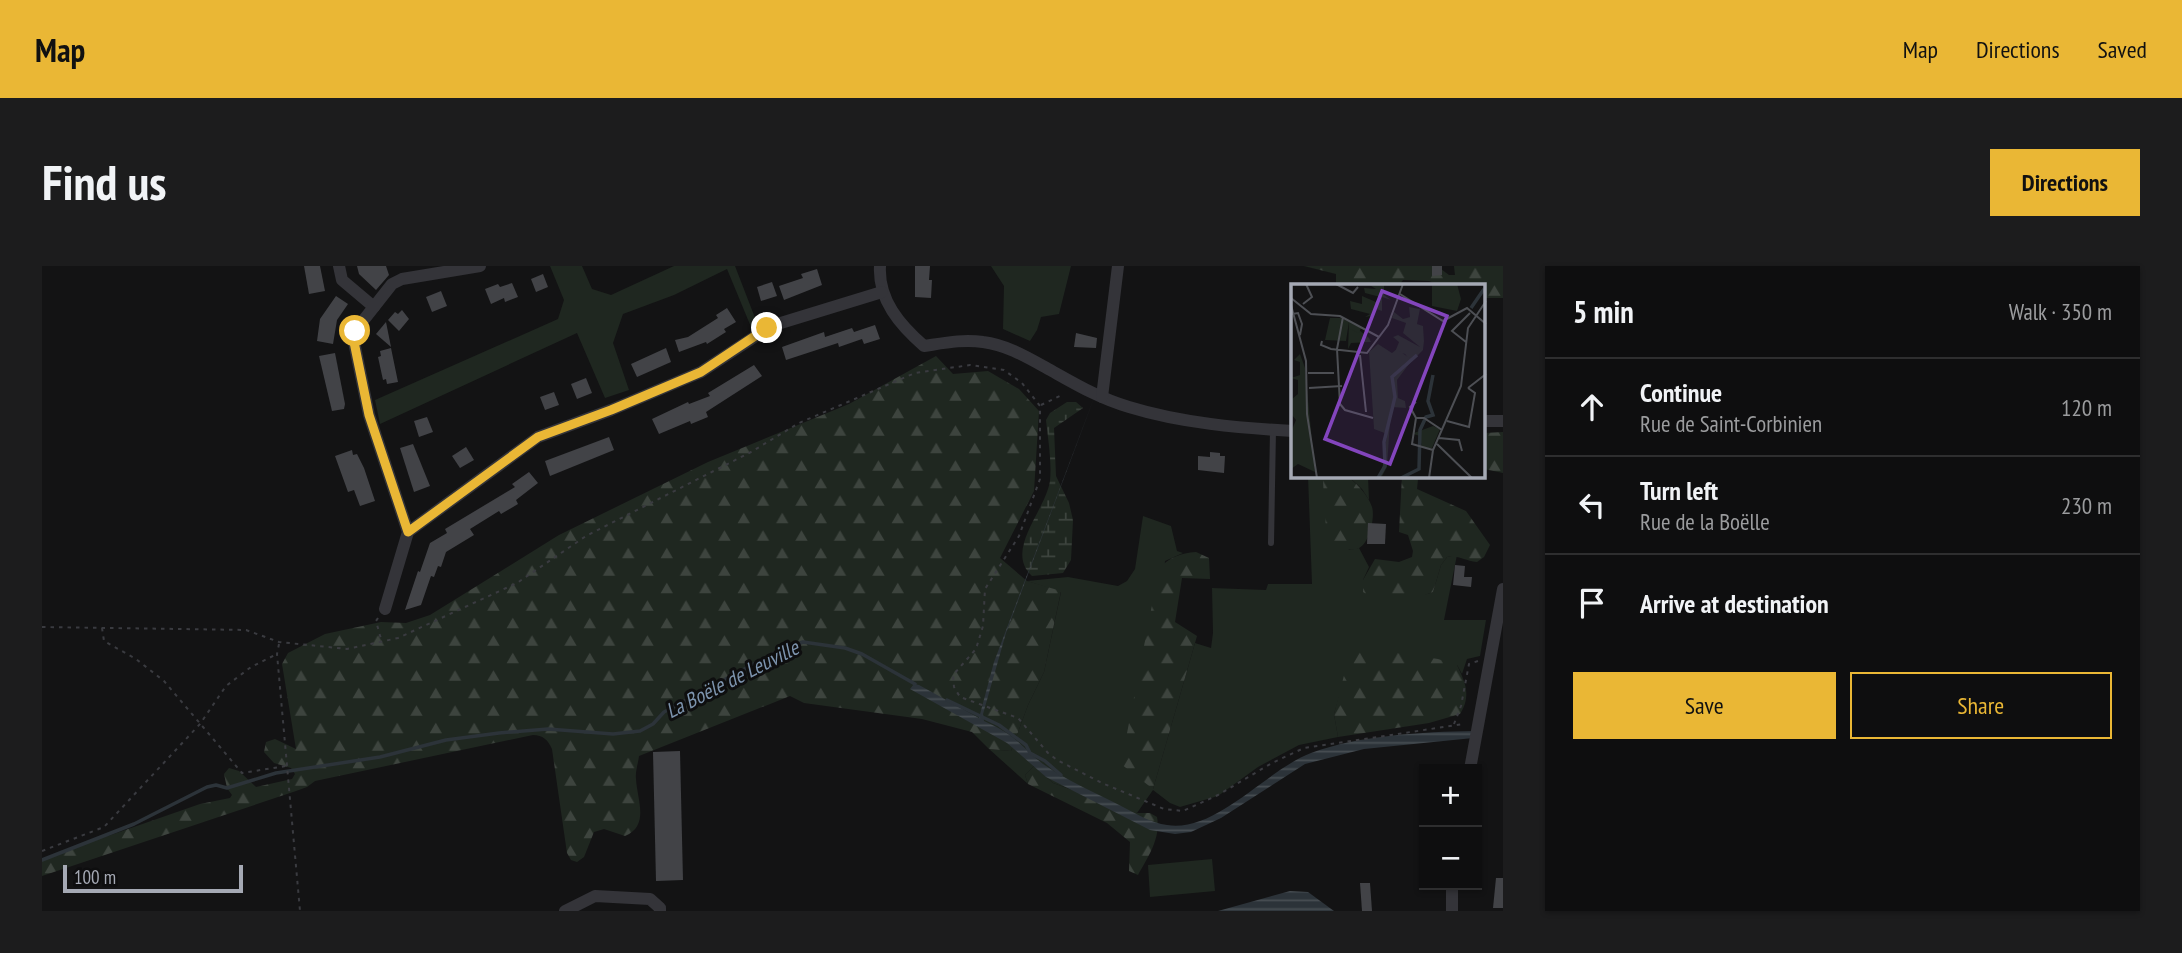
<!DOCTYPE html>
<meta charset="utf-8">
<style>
:root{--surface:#0e0e0f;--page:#1c1c1d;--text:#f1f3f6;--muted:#9b9c9e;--line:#2e2e2f;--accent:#eab735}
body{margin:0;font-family:"PT Sans Narrow",sans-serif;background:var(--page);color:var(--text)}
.controls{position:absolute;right:21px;bottom:21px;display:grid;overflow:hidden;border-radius:0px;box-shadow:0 2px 5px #0004}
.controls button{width:63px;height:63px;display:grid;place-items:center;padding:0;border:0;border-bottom:2px solid var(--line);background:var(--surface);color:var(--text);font:35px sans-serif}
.scale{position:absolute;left:21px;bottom:18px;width:180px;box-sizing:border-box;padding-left:7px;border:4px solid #a5a9b4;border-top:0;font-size:19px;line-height:24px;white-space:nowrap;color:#a5a9b4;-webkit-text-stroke:5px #0e0e0f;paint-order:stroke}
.stop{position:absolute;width:21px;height:21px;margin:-16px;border:5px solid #eab735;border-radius:50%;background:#fff}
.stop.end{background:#eab735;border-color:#fff;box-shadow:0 2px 7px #0008}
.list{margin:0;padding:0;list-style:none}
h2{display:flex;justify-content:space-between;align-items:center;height:91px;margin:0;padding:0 28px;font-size:30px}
h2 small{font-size:23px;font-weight:400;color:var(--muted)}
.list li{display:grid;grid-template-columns:46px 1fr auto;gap:21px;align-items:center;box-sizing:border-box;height:98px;padding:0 28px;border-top:2px solid var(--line)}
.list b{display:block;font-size:26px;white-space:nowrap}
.list p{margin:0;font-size:23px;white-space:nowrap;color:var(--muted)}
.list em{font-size:23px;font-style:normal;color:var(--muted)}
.actions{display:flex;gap:14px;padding:21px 28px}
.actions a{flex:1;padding:16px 0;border:2px solid var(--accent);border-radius:0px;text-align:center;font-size:24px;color:var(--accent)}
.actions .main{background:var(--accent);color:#111}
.icon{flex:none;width:38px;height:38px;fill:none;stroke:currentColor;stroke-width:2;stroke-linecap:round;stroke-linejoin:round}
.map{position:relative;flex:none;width:1461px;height:645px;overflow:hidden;border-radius:0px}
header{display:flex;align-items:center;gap:42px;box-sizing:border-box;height:98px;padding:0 35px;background:var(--accent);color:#111}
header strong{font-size:33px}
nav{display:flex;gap:38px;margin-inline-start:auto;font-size:24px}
.intro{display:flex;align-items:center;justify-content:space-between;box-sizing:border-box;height:168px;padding:0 42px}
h1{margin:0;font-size:49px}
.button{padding:18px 32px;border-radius:0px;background:var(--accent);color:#111;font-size:24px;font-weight:700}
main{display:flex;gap:42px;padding:0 42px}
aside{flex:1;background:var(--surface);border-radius:0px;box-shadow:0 2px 5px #0004}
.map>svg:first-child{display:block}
.green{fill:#1f2720}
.forest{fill:url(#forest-firs)}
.wetland{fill:url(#wetland-marsh)}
.water{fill:url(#water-rules)}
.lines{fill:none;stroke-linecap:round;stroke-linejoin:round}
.stream{stroke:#2c3339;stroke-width:3.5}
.building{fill:#424347}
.path{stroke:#3a3b40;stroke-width:2;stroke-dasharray:3.5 5;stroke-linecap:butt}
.service{stroke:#343439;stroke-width:6}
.minor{stroke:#343439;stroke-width:12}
.route{stroke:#eab735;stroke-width:9}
.labels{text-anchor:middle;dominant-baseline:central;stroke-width:6;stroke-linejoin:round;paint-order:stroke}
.water-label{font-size:21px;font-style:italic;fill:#7d94ae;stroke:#0e0e0f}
.inset-river{fill:none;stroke:#2c3339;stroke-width:3.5}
.inset-road{fill:none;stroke:#4d4f54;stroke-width:2}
.view{fill:#8345bd;fill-opacity:0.15;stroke:#8345bd;stroke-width:3.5}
.inset-edge{fill:none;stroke:#a5a9b4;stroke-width:3.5}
</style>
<header>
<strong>Map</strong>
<nav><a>Map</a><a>Directions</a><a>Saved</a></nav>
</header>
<div class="intro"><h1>Find us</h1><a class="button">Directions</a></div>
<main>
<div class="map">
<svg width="1461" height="645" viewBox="0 0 1461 645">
<defs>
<pattern id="forest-firs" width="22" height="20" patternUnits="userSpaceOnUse" patternTransform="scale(1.75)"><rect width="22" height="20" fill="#1f2720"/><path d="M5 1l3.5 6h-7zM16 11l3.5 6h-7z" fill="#3d443e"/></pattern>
<pattern id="wetland-marsh" width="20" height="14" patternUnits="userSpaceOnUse" patternTransform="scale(1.75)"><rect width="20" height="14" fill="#1f2720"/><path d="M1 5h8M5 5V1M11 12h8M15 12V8" fill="none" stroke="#3d443e"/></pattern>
<pattern id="water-rules" width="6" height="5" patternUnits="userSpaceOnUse" patternTransform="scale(1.75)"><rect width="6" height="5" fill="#2c3339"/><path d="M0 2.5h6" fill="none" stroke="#484e53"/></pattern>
</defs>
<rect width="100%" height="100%" fill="#131314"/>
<g class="green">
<path d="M 508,0 L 540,0 L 550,23 L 569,29 L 632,0 L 693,0 L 715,57 L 709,61 L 685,3 L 632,29 L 581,48 L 571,77 L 587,124 L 563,132 L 535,67 L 338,158 L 333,134 L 516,53 L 522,34 Z"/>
<path d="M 949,0 L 1029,0 L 1017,48 L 999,51 L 995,64 L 988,75 L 961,63 L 962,20 Z"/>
<path d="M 1266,210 L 1289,210 L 1281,216 L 1307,284 L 1317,282 L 1327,301 L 1321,314 C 1344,323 1366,336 1391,326 L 1399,299 L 1405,291 L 1415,289 L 1402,354 L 1444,354 L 1438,390 L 1425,393 L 1420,408 L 1415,399 L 1297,431 L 1292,448 L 1296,471 L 1257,479 L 1216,501 L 1176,530 L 1138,541 L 1128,537 L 1111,524 L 1095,547 L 1011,517 L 992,500 L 983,509 L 986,518 L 947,483 L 969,485 L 986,439 L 1002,406 L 1019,326 L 985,315 L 1026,311 L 1076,320 L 1085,315 L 1093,303 L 1101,250 L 1129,260 L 1135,285 L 1141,287 L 1123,295 L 1111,523 L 1153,377 L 1169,382 L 1171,367 L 1170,322 L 1224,324 L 1226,318 L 1270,318 Z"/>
<path d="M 1306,210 L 1326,210 L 1327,234 L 1320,223 Z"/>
<path d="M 1170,593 L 1173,625 L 1108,631 L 1106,599 Z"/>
</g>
<g class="forest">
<path d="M 1262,0 L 1395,0 L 1407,9 L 1413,9 L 1412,0 L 1461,0 L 1461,32 L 1442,32 L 1442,19 L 1397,19 L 1387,15 L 1361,14 L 1357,19 L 1294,19 L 1294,8 Z"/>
<path d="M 894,90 L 911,108 L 946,105 L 977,123 L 997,145 L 992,225 L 958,292 L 985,315 L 1019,325 L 1002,406 L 986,439 L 969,485 L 947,483 L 930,466 L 880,453 L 762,437 L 748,430 L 597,490 C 596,498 593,506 594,513 C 595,534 608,559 583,570 L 562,563 L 552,566 L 542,591 L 535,596 L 529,594 L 525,587 L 510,483 C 506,474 501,469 491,469 L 273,515 L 265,521 L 254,525 L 0,610 L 0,593 C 24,589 43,571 66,570 L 158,538 L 188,532 L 190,529 L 185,522 L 182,508 L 187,502 L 197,505 L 214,521 L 250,513 L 253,508 L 249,502 L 232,497 L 222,486 L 224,476 L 233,473 L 254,483 L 240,398 L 246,387 L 283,368 L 339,356 L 364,357 L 388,349 L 517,269 L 666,196 L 807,138 Z"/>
<path d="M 1461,166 L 1461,207 L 1442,203 L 1442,167 Z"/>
<path d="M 1289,210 L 1306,210 C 1316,220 1325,227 1330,241 C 1333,251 1328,276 1317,282 C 1309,286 1299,282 1290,279 L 1284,264 L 1281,215 Z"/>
<path d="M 1360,210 L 1380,210 L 1376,213 L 1375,223 L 1424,245 L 1448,279 L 1442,291 L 1435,296 C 1423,295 1417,289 1405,291 L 1399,299 L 1391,326 L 1380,330 L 1330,332 L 1321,326 L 1321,314 L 1333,293 L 1357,296 L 1370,291 L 1371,285 L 1366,269 L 1357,266 Z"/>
<path d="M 1154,286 L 1167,292 L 1168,313 L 1140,312 L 1133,356 L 1155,370 L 1111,523 L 1079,498 L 1117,303 C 1127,291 1139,287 1154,286 Z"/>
<path d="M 1336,384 L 1396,393 L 1415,399 C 1424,418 1429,430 1418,448 L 1387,457 L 1296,471 L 1292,448 L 1306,394 L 1316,385 Z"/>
<path d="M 992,500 L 1011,517 L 1066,537 L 1072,532 L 1095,547 L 1108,547 L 1115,551 C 1119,572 1106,591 1096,609 L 1087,605 L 1088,576 L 1065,557 L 986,518 L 983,509 Z"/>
</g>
<path class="wetland" d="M 1025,136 L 1034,136 L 1041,142 L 1012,162 L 1014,210 L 1027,237 L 1031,254 L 1029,294 L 1021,307 L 990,310 C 962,284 1003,246 1008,215 C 1010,196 1006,173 1004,154 L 1008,147 Z"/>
<g class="water">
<path d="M 1052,132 L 964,367 L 941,448 L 942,455 C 951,459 961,464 969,470 C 981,479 990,490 1001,498 C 1026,515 1054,527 1081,541 C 1095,548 1109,557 1125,559 C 1174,567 1224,504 1269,487 C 1318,469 1380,466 1432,465 L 1431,472 L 1322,483 L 1263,498 L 1179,552 L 1149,566 L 1133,568 L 1108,564 L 1004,511 L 965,477 L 868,423 L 872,418 L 877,419 L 937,452 L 952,396 Z"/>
<path d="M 1248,625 L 1266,626 L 1292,645 L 1176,645 Z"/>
</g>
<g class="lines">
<g class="stream">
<path d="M 905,434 L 957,459 L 984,479 L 988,487 L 1003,495 L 1019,509"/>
<path d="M 0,594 L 92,558 L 165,521 L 174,519 L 185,522 L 234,507 L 338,491 L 404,474 L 457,467 L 506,463 L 571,468 L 598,465 L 611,458 L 622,446 L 734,386 L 761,376 L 803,382 L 820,388 L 873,418"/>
</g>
</g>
<g class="building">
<path d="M 262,0 L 278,0 L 283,25 L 267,28 Z"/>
<path d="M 315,0 L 344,0 L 347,9 L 334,24 L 317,8 Z"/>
<path d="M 873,0 L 888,0 L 887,14 L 890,14 L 889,32 L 873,31 Z"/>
<path d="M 1390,0 L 1400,0 L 1400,9 L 1390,10 Z"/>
<path d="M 775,3 L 780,19 L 742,34 L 737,20 L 761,12 L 759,8 Z"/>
<path d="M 501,8 L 506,21 L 494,26 L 489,13 Z"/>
<path d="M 730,16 L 735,30 L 719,35 L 715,21 Z"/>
<path d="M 470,17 L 476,31 L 463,36 L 462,32 L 449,38 L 443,23 L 456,18 L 458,21 Z"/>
<path d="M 399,25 L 405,40 L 390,46 L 384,31 Z"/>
<path d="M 294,30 L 306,38 L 295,54 L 291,78 L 275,75 L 278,53 Z"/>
<path d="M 685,42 L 694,56 L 682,63 L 684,66 L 665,78 L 664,76 L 637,86 L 633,74 L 646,71 L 676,52 L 674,49 Z"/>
<path d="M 360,44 L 367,53 L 357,65 L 346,54 L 353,46 L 356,48 Z"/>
<path d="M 344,56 L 349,81 L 334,68 Z"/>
<path d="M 833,59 L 838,73 L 822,78 L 820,73 L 797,81 L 796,77 L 744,94 L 740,81 L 782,66 L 783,71 L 810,62 L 812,66 Z"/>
<path d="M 1034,67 L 1055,72 L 1054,82 L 1032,81 Z"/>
<path d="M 349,82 L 356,116 L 345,118 L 344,113 L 341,114 L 336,91 L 339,90 L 338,85 Z"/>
<path d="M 624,82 L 629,96 L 595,111 L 589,98 Z"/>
<path d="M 293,87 L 303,138 L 302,143 L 290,145 L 277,90 Z"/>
<path d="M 712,99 L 720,110 L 664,146 L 666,151 L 649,158 L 648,155 L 617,168 L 610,153 L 646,136 L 647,138 L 668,130 L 666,127 Z"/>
<path d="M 544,112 L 550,127 L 535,133 L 529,118 Z"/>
<path d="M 512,126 L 517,139 L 503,144 L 498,131 Z"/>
<path d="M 385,151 L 391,166 L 377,171 L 372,155 Z"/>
<path d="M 567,171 L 572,184 L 508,210 L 503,195 Z"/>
<path d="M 371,178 L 388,220 L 372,226 L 358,182 Z"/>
<path d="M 424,181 L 432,194 L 418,202 L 410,190 Z"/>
<path d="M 310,184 L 311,189 L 315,188 L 322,202 L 333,235 L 318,240 L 312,224 L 306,226 L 293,190 Z"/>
<path d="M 1168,186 L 1178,187 L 1178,190 L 1183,190 L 1182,207 L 1156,204 L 1156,190 L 1168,191 Z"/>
<path d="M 487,206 L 496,217 L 474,234 L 476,238 L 459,248 L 457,245 L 428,263 L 432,269 L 404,286 L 399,301 L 396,300 L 392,311 L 389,310 L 379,339 L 363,344 L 376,305 L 378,306 L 388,277 L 405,267 L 403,263 L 473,221 L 470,218 Z"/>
<path d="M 1326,257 L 1344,258 L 1343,278 L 1325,278 Z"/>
<path d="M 1413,299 L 1423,300 L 1422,311 L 1430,311 L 1429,321 L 1411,319 Z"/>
<path d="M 638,485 L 641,614 L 614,615 L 611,486 Z"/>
<path d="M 1454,612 L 1461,612 L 1461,642 L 1451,642 Z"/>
<path d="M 1318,617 L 1328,617 L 1330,645 L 1320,645 Z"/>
</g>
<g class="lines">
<g class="path">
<path d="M 999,139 L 1022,128"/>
<path d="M 336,352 L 334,355 L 339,373"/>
<path d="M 0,361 L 204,364 L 237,376 L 305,383 L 356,372 L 475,317 L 544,270 L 709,186 L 757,157 L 873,107 L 928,99 L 962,104 L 980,117 L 998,140 L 998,213 L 977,270 L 943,323 L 941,360 L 934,383 L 911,409 L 912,421 L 918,431 L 976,452 L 1006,487 L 1015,494 L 1060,517 L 1122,543 L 1141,545 L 1176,529 L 1230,497 L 1262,482 L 1422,458"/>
<path d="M 60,362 L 62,375 L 94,393 L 122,415 L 200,507 L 244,500"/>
<path d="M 237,378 L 235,388 L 258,645"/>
<path d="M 1412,458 L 1419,440 L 1427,398 L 1436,395"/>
<path d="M 0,585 L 62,561 L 158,458 L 184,420 L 209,401 L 235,388"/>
</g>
<path class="service" d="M 1229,277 L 1231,164"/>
<g class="minor">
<path d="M 297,0 L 300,14 L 332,41"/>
<path d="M 838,0 C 836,34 858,59 882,80 C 902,77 921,73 941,76 C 966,79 988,93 1010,105 C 1035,119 1059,133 1087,141 C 1139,157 1197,162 1251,165"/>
<path d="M 1060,131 L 1076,0"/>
<path d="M 1442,155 L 1461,155"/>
<path d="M 366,266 L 496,171 L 569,144 L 659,106 L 729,60 L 840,26"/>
<path d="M 343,343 L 366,266 L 327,149 L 312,76 L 313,65 L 350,18 L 360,13 L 438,0"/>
<path d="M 1428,503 L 1461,323"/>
<path d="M 523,645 L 553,630 L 608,633 L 618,642 L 618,645"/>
<path d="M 1410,645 L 1410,619"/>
</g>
</g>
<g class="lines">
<path class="route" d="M 313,65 L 312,76 L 327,149 L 366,266 L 496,171 L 569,144 L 659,106 L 725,62"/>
</g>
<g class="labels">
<g class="water-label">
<text transform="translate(690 413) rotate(-27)">La Boële de Leuville</text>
</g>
</g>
<g transform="translate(1249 18)">
<rect width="194" height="194" fill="#131314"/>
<path d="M 118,23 L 129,25 L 126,40 L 132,42 L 133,57 L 132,66 L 120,78 L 114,70 L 104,68 L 108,58 L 102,53 L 107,51 L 129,63 L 112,49 L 115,39 L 101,34 L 103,28 L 112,35 L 119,33 ZM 58,38 L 78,54 L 80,58 L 60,59 L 57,65 Z" fill="#1f2720"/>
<path d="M 77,0 L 93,1 L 93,11 L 100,16 L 91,13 L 91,27 L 85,25 L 80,32 L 74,33 L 79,30 L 60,25 L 59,17 L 71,20 L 71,12 L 85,18 L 89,13 L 74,9 L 73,4 L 85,5 ZM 141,0 L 166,0 L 170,15 L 166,27 L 141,22 ZM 39,34 L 50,34 L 70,44 L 68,49 L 59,45 L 58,38 L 55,57 L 34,56 ZM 87,60 L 101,69 L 106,65 L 121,76 L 106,96 L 107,114 L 114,117 L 115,124 L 100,123 L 96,183 L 90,194 L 96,150 L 83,145 L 78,68 ZM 9,70 L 14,84 L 24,188 L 7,180 L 0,185 L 0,148 L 5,136 L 1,131 L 1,115 L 7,110 L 7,96 L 0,94 L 9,91 L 9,78 L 3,76 ZM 126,135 L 123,149 L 142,142 L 149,145 L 141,164 L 131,164 L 129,152 L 122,150 Z" fill="#1f2720"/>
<path class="inset-river" d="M 180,24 L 193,5M 87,194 L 94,182 L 93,158 L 104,113 L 101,93 L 126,71M 110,194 L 128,185 L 129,146 L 135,133 L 142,131 L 137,117 L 142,91"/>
<path class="inset-road" d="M 45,0 L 62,9 L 67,3M 109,10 L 152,37 L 176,24 L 195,40M 0,14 L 20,30 L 49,32 L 88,53M 12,20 L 21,13 L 15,0M 0,21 L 15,77 L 16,130 L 26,194M 1,30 L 7,29 L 11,40 L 9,51M 52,33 L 46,65 L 49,120 L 54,126 L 82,134M 31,57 L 30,61 L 40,65 L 76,69 L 97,41 L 112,0M 175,58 L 161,47 L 179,29M 69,71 L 75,128M 17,89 L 43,89M 18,104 L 51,102M 177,104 L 195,90M 125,118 L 119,123 L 125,134 L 121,160 L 142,166M 125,134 L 133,134 L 151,146M 156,137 L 178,143 L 184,109 L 177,104M 148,154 L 168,156 L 171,167M 146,160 L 181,194M 138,194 L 142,166 L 170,102 L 177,44 L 195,17"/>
<path class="view" d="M 91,7 L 156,32 L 99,180 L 34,155 Z"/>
<rect width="194" height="194" class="inset-edge"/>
</g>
</svg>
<div class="controls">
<button>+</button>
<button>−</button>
</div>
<div class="scale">100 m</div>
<div class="stop" style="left:313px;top:65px"></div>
<div class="stop end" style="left:725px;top:62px"></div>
</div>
<aside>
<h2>5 min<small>Walk · 350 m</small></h2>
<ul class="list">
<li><svg class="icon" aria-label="ahead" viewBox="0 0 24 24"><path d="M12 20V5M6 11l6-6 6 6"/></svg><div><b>Continue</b><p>Rue de Saint-Corbinien</p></div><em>120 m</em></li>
<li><svg class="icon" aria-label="left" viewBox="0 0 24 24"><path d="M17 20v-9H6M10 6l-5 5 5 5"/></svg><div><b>Turn left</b><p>Rue de la Boëlle</p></div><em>230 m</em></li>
<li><svg class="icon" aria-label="arrive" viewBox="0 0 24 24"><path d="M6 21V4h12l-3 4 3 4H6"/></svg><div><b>Arrive at destination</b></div></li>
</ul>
<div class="actions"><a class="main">Save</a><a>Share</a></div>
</aside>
</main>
